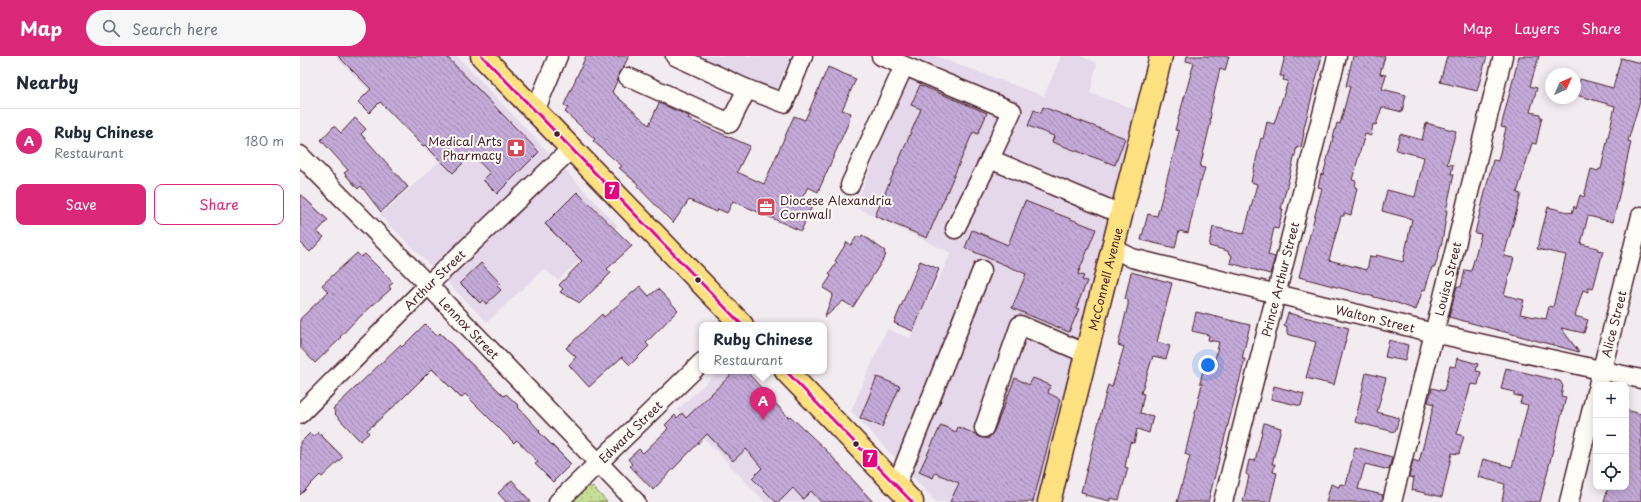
<!DOCTYPE html>
<meta charset="utf-8">
<style>
:root{--surface:#fff;--page:#f6f6f7;--text:#1f2937;--muted:#747a83;--line:#e0e1e3;--accent:#db2777}
body{margin:0;font-family:"Playpen Sans",sans-serif;background:var(--page);color:var(--text)}
.controls{position:absolute;right:12px;bottom:12px;display:grid;overflow:hidden;border-radius:8px;box-shadow:0 2px 10px #0003}
.controls button{width:36px;height:36px;display:grid;place-items:center;padding:0;border:0;border-bottom:1px solid var(--line);background:var(--surface);color:var(--text);font:20px sans-serif}
.compass{position:absolute;left:1245px;top:12px;width:36px;height:36px;border-radius:50%;background:var(--surface);box-shadow:0 2px 10px #0003;rotate:45deg}
.you{position:absolute;left:908px;top:309px;width:14px;height:14px;margin:-10px;border:3px solid #fff;border-radius:50%;background:#1a73e8;box-shadow:0 0 0 6px #1a73e833}
.badge{display:grid;place-items:center;width:26px;height:26px;border-radius:50%;background:var(--accent);color:#fff;font-size:13px;font-weight:700}
.pin{position:absolute;translate:-50% -33px;filter:drop-shadow(0 1px 2px #0008)}
.pin::after{content:'';position:absolute;top:21px;width:14px;height:12px;background:inherit;clip-path:polygon(0 0,100% 0,50% 100%)}
.popup{position:absolute;left:399px;top:266px;width:128px;height:52px;box-sizing:border-box;display:grid;place-content:center;border-radius:8px;background:var(--surface);filter:drop-shadow(0 1px 3px #0005);font-size:13px;white-space:nowrap;color:var(--muted)}
.popup b{font-size:15px;color:var(--text)}
.popup::after{content:'';position:absolute;left:50%;top:100%;margin-left:-8px;border:8px solid transparent;border-top-color:var(--surface)}
.list{margin:0;padding:0;list-style:none}
h2{display:flex;justify-content:space-between;align-items:center;height:52px;margin:0;padding:0 16px;font-size:17px}
h2 small{font-size:13px;font-weight:400;color:var(--muted)}
.list li{display:grid;grid-template-columns:26px 1fr auto;gap:12px;align-items:center;box-sizing:border-box;height:64px;padding:0 16px;border-top:1px solid var(--line)}
.list b{display:block;font-size:15px;white-space:nowrap}
.list p{margin:0;font-size:13px;white-space:nowrap;color:var(--muted)}
.list em{font-size:13px;font-style:normal;color:var(--muted)}
.actions{display:flex;gap:8px;padding:12px 16px}
.actions a{flex:1;padding:9px 0;border:1px solid var(--accent);border-radius:8px;text-align:center;font-size:14px;color:var(--accent)}
.actions .main{background:var(--accent);color:#fff}
.icon{flex:none;width:22px;height:22px;fill:none;stroke:currentColor;stroke-width:2;stroke-linecap:round;stroke-linejoin:round}
.map{position:relative;flex:none;width:1341px;height:446px;overflow:hidden}
header{display:flex;align-items:center;gap:24px;box-sizing:border-box;height:56px;padding:0 20px;background:var(--accent);color:#fff}
header strong{font-size:19px}
nav{display:flex;gap:22px;margin-inline-start:auto;font-size:14px}
.search{width:280px;height:36px;background:var(--page);display:flex;align-items:center;gap:10px;box-sizing:border-box;padding:0 14px;border-radius:22px;color:var(--muted);font-size:15px}
main{display:flex}
aside{flex:1;background:var(--surface)}
.map>svg:first-child{display:block}
.built{fill:#e4d8ea}
.park{fill:url(#park-dots);stroke:#887f60}
.building{fill:url(#building-back-hatch);stroke:#4a1f2b}
.lines{fill:none;stroke-linecap:round;stroke-linejoin:round}
.minor-casing{stroke:#4a1f2b;stroke-width:21}
.major-casing{stroke:#4a1f2b;stroke-width:25}
.minor{stroke:#fdfcf7;stroke-width:18}
.major{stroke:#fde080;stroke-width:22}
.bus-1-casing{stroke:#fdfcf7;stroke-width:6}
.bus-1{stroke:#e5007d;stroke-width:3}
.bus-dot{fill:#4a1f2b;stroke:#fdfcf7;stroke-width:1.5}
.labels{text-anchor:middle;dominant-baseline:central;stroke-width:4;stroke-linejoin:round;paint-order:stroke}
.poi-label{font-size:12px;fill:#4a1f2b;stroke:#fdfcf7;text-anchor:end}
.street-label{font-size:12px;fill:#4a1f2b;stroke:#fdfcf7}
.line-badge{stroke:#fdfcf7;stroke-width:1.5}
.badge-label{font-size:11px;text-anchor:middle;font-weight:bold;fill:#fff}
</style>
<header>
<strong>Map</strong>
<div class="search"><svg class="icon" aria-label="search" viewBox="0 0 24 24"><circle cx="10" cy="10" r="6"/><path d="M15 15l6 6"/></svg>Search here</div>
<nav><a>Map</a><a>Layers</a><a>Share</a></nav>
</header>
<main>
<aside>
<h2>Nearby<small></small></h2>
<ul class="list">
<li><span class="badge">A</span><div><b>Ruby Chinese</b><p>Restaurant</p></div><em>180 m</em></li>
</ul>
<div class="actions"><a class="main">Save</a><a>Share</a></div>
</aside>
<div class="map">
<svg width="1341" height="446" viewBox="0 0 1341 446">
<defs>
<pattern id="park-dots" width="8" height="8" patternUnits="userSpaceOnUse"><rect width="8" height="8" fill="#c6df96"/><path d="M2 2h.1M6 6h.1" fill="none" stroke="#acbf81" stroke-width="1.8" stroke-linecap="round"/></pattern>
<pattern id="building-back-hatch" width="6" height="6" patternUnits="userSpaceOnUse"><rect width="6" height="6" fill="#c4aad8"/><path d="M-1 5l2 2M0 0l6 6M5-1l2 2" fill="none" stroke="#a18aaf"/></pattern>
</defs>
<rect width="100%" height="100%" fill="#f2ecf1"/>
<filter id="ink" filterUnits="userSpaceOnUse"><feTurbulence type="fractalNoise" baseFrequency=".025" numOctaves="2"/><feDisplacementMap in="SourceGraphic" scale="8" xChannelSelector="R" yChannelSelector="G"/><feConvolveMatrix kernelMatrix="1 2 1 2 8 2 1 2 1" color-interpolation-filters="sRGB"/></filter>
<g filter="url(#ink)">
<g class="built">
<path d="M 35,0 L 157,0 L 318,170 L 258,224 L 244,213 L 187,266 L 80,159 L 139,106 Z"/>
<path d="M 386,0 L 491,0 L 475,37 Z"/>
<path d="M 617,0 L 635,0 L 744,40 L 761,0 L 781,0 L 797,7 L 790,37 L 834,53 L 742,446 L 636,446 L 551,355 L 587,273 L 610,282 L 651,197 L 555,151 Z"/>
<path d="M 419,315 L 445,315 L 571,446 L 465,446 L 377,354 Z"/>
</g>
<path class="park" d="M 285,429 L 294,432 L 307,446 L 267,446 Z"/>
<g class="building">
<path d="M 38,0 L 146,0 L 239,96 L 197,138 L 183,124 L 190,117 L 172,98 L 153,117 L 125,89 L 123,90 L 80,46 L 69,57 L 58,46 L 71,33 Z"/>
<path d="M 286,0 L 329,0 L 323,12 L 319,16 L 318,23 L 312,36 L 349,69 L 359,47 L 389,60 L 388,63 L 450,90 L 437,116 L 464,128 L 494,60 L 505,64 L 528,11 L 556,23 L 542,54 L 551,57 L 549,62 L 550,63 L 518,136 L 508,131 L 502,142 L 513,148 L 501,175 L 433,145 L 427,157 L 418,153 L 417,156 L 389,144 L 373,167 L 337,130 L 338,128 L 319,112 L 322,110 L 293,85 L 295,83 L 265,56 L 268,52 L 264,49 Z"/>
<path d="M 887,0 L 929,0 L 925,15 L 920,13 L 910,56 L 911,57 L 910,65 L 911,65 L 900,111 L 905,112 L 901,126 L 900,126 L 888,177 L 879,175 L 875,192 L 841,184 L 848,158 L 857,160 L 872,104 L 879,75 L 875,74 L 894,7 L 886,5 Z"/>
<path d="M 985,0 L 1022,0 L 1003,76 L 1004,77 L 1001,92 L 997,91 L 981,153 L 983,153 L 978,173 L 974,172 L 968,199 L 975,201 L 970,218 L 930,207 L 932,199 L 928,197 L 928,195 L 909,190 L 913,171 L 944,178 L 957,128 L 951,126 L 961,82 L 963,83 L 967,66 L 974,68 L 988,25 L 983,24 L 984,20 L 980,20 Z"/>
<path d="M 1053,0 L 1085,0 L 1080,18 L 1086,19 L 1082,33 L 1106,39 L 1102,56 L 1082,51 L 1076,69 L 1073,68 L 1071,80 L 1065,78 L 1052,124 L 1056,125 L 1055,131 L 1057,132 L 1051,159 L 1044,157 L 1044,160 L 1041,160 L 1029,204 L 1067,214 L 1070,200 L 1076,201 L 1076,199 L 1103,206 L 1112,163 L 1082,155 L 1087,134 L 1115,141 L 1124,101 L 1096,94 L 1100,78 L 1122,84 L 1126,67 L 1156,75 L 1147,108 L 1153,109 L 1151,118 L 1154,118 L 1146,155 L 1147,155 L 1142,186 L 1135,211 L 1132,211 L 1125,234 L 1123,233 L 1116,254 L 1097,247 L 999,221 L 1022,132 L 1018,131 L 1021,118 L 1023,119 L 1037,67 L 1040,68 L 1049,34 L 1050,31 L 1046,30 Z"/>
<path d="M 1147,0 L 1187,0 L 1177,35 L 1140,26 Z"/>
<path d="M 1219,0 L 1239,0 L 1230,30 L 1237,32 L 1230,56 L 1240,58 L 1240,61 L 1242,61 L 1236,88 L 1232,87 L 1217,137 L 1221,138 L 1204,200 L 1214,202 L 1204,239 L 1224,244 L 1220,258 L 1246,263 L 1249,250 L 1253,251 L 1266,199 L 1237,193 L 1248,151 L 1272,157 L 1274,150 L 1276,153 L 1280,139 L 1284,141 L 1291,113 L 1298,115 L 1299,113 L 1301,113 L 1315,50 L 1276,39 L 1280,23 L 1313,32 L 1321,2 L 1341,7 L 1341,41 L 1328,85 L 1331,86 L 1313,166 L 1288,160 L 1281,188 L 1298,192 L 1297,194 L 1303,195 L 1293,233 L 1288,232 L 1288,236 L 1283,234 L 1275,260 L 1288,264 L 1284,277 L 1261,272 L 1279,296 L 1149,261 L 1157,230 L 1161,231 L 1165,214 L 1171,215 L 1181,178 L 1175,177 L 1193,104 L 1198,105 L 1206,72 L 1201,71 Z"/>
<path d="M 620,29 L 687,57 L 678,78 L 673,76 L 627,182 L 575,160 L 621,53 L 611,49 Z"/>
<path d="M 743,51 L 825,82 L 815,109 L 752,86 L 754,80 L 728,70 L 734,54 L 741,57 Z"/>
<path d="M 55,62 L 66,73 L 61,78 L 108,131 L 81,156 L 61,130 L 58,133 L 44,117 L 48,114 L 21,84 L 34,70 L 41,77 Z"/>
<path d="M 277,136 L 332,190 L 307,213 L 311,217 L 280,247 L 260,236 L 263,233 L 259,229 L 282,205 L 245,168 Z"/>
<path d="M 0,138 L 28,164 L 17,176 L 24,181 L 10,196 L 0,186 Z"/>
<path d="M 725,145 L 796,173 L 778,218 L 784,220 L 782,224 L 787,225 L 776,252 L 779,253 L 769,276 L 712,252 L 726,218 L 665,192 L 672,174 L 708,189 Z"/>
<path d="M 562,179 L 585,195 L 584,197 L 586,199 L 553,251 L 543,245 L 524,262 L 533,238 L 523,232 L 531,220 L 529,218 L 537,206 L 535,205 L 547,186 L 551,189 L 557,180 L 561,182 Z"/>
<path d="M 57,197 L 61,201 L 65,198 L 83,216 L 93,227 L 89,230 L 91,233 L 54,266 L 40,281 L 41,282 L 15,307 L 0,291 L 0,263 L 28,236 L 22,229 Z"/>
<path d="M 620,205 L 639,213 L 613,275 L 594,267 Z"/>
<path d="M 181,207 L 200,227 L 197,230 L 201,234 L 186,248 L 183,244 L 180,247 L 160,227 Z"/>
<path d="M 831,216 L 872,227 L 857,286 L 870,290 L 866,303 L 853,300 L 841,337 L 844,338 L 840,357 L 853,360 L 849,377 L 837,373 L 834,387 L 830,386 L 825,411 L 828,412 L 819,444 L 810,442 L 810,445 L 785,439 L 786,437 L 781,436 L 808,329 L 812,331 L 824,291 L 818,289 L 828,249 L 828,244 L 825,243 Z"/>
<path d="M 340,230 L 349,240 L 358,233 L 378,254 L 346,287 L 349,290 L 330,309 L 322,301 L 289,331 L 269,309 L 276,301 L 266,292 L 302,258 L 304,261 Z"/>
<path d="M 896,256 L 950,269 L 942,303 L 945,303 L 908,446 L 877,446 L 890,400 L 885,398 L 902,328 L 900,327 L 903,314 L 912,316 L 919,286 L 908,284 L 909,279 L 892,275 Z"/>
<path d="M 988,257 L 1049,272 L 1034,329 L 1006,322 L 1016,286 L 987,278 L 987,270 L 984,270 Z"/>
<path d="M 125,268 L 137,280 L 140,277 L 204,340 L 206,338 L 219,350 L 218,351 L 240,375 L 239,376 L 271,408 L 253,426 L 235,408 L 238,406 L 217,384 L 214,387 L 165,338 L 161,342 L 132,313 L 100,345 L 72,370 L 67,374 L 69,377 L 60,385 L 35,358 L 36,357 L 33,353 L 100,289 L 102,291 Z"/>
<path d="M 1089,284 L 1108,289 L 1105,305 L 1085,301 Z"/>
<path d="M 1157,302 L 1178,308 L 1176,315 L 1181,316 L 1178,329 L 1171,328 L 1157,378 L 1164,380 L 1159,398 L 1152,397 L 1142,441 L 1112,434 L 1114,422 L 1109,421 L 1113,404 L 1119,406 L 1134,348 L 1128,346 L 1132,332 L 1144,335 L 1150,310 L 1155,311 Z"/>
<path d="M 1206,312 L 1260,325 L 1263,330 L 1261,340 L 1266,341 L 1240,446 L 1202,446 L 1205,428 L 1178,421 L 1183,403 L 1212,411 L 1228,349 L 1220,347 L 1222,341 L 1214,339 L 1214,336 L 1201,333 Z"/>
<path d="M 435,315 L 446,315 L 488,361 L 490,360 L 526,394 L 573,446 L 521,446 L 511,435 L 503,443 L 493,432 L 479,446 L 476,446 L 452,422 L 462,412 L 446,393 L 433,405 L 407,378 L 353,434 L 330,410 L 332,408 L 328,403 L 339,393 L 343,397 L 365,376 L 368,372 L 365,369 L 375,359 L 377,362 L 382,357 L 386,362 Z"/>
<path d="M 1066,317 L 1086,322 L 1077,356 L 1099,362 L 1095,376 L 1055,366 Z"/>
<path d="M 577,321 L 600,330 L 582,371 L 560,362 Z"/>
<path d="M 715,322 L 729,329 L 733,322 L 750,329 L 748,337 L 760,343 L 733,446 L 650,446 L 659,427 L 635,417 L 633,422 L 619,416 L 641,369 L 656,376 L 658,371 L 688,383 L 694,375 Z"/>
<path d="M 974,330 L 1004,338 L 1001,350 L 971,343 Z"/>
<path d="M 1326,354 L 1341,358 L 1341,446 L 1304,446 L 1308,431 L 1326,431 Z"/>
<path d="M 964,367 L 981,372 L 972,408 L 975,408 L 973,416 L 977,417 L 970,446 L 943,446 L 949,420 L 946,418 L 949,404 L 955,405 Z"/>
<path d="M 18,376 L 43,401 L 22,421 L 20,419 L 0,439 L 0,387 L 10,377 L 14,381 Z"/>
<path d="M 1055,391 L 1092,401 L 1089,414 L 1065,408 L 1058,433 L 1083,439 L 1082,446 L 1026,446 L 1031,428 L 1039,431 L 1040,428 L 1046,429 Z"/>
<path d="M 212,424 L 231,446 L 206,446 L 198,437 Z"/>
</g>
<g class="lines">
<defs>
<g id="minor">
<path d="M 375,0 L 447,33 L 484,47 L 503,0"/>
<path d="M 581,0 L 712,55 L 690,103 L 809,153"/>
<path d="M 328,21 L 430,67 L 447,33"/>
<path d="M 235,55 L 258,0"/>
<path id="s1" d="M 0,99 L 128,229 L 336,446"/>
<path d="M 550,129 L 604,10"/>
<path d="M 655,173 L 690,103"/>
<path id="s2" d="M 813,192 L 832,202 L 1134,277 L 1341,323"/>
<path id="s3" d="M 1298,329 L 1341,160"/>
<path id="s4" d="M 0,358 L 128,229 L 272,92"/>
<path d="M 684,372 L 720,269 L 787,298"/>
<path d="M 596,430 L 682,214"/>
<path id="s5" d="M 258,446 L 402,306"/>
<path id="s6" d="M 923,446 L 1037,0"/>
<path id="s7" d="M 1092,446 L 1203,0"/>
<path d="M 1269,446 L 1296,336"/>
</g>
<g id="major">
<path d="M 182,0 L 442,269"/>
<path d="M 486,315 L 612,446"/>
<path id="s8" d="M 749,446 L 861,0"/>
</g>
</defs>
<use href="#minor" class="minor-casing"/>
<use href="#major" class="major-casing"/>
<use href="#minor" class="minor"/>
<use href="#major" class="major"/>
<defs>
<g id="bus-1">
<path d="M 182,0 L 442,269"/>
<path d="M 486,315 L 612,446"/>
</g>
</defs>
<use href="#bus-1" class="bus-1-casing"/>
<use href="#bus-1" class="bus-1"/>
</g>
</g>
<defs>
<symbol id="pharmacy-square" viewBox="-11 -11 22 22"><rect x="-9" y="-9" width="18" height="18" rx="4" fill="#d1495b" stroke="#fdfcf7"/><path d="M-2-6h4v4h4v4h-4v4h-4v-4h-4v-4h4Z" fill="#fff"/></symbol>
<symbol id="office-square" viewBox="-11 -11 22 22"><rect x="-9" y="-9" width="18" height="18" rx="4" fill="#d1495b" stroke="#fdfcf7"/><path d="M-6-3h4V-5.5h4V-3h4V5H-6ZM-1-4.5V-3h2v-1.5ZM-6 0V1H6V0Z" fill="#fff"/></symbol>
</defs>
<g fill-rule="evenodd">
<use href="#pharmacy-square" x="205" y="81" width="22" height="22"/>
<use href="#office-square" x="455" y="140" width="22" height="22"/>
</g>
<g class="bus-dot">
<circle cx="257" cy="78" r="3.5"/>
<circle cx="398" cy="224" r="3.5"/>
<circle cx="556" cy="388" r="3.5"/>
</g>
<g class="labels">
<g class="poi-label">
<text x="202" y="85">Medical Arts<tspan x="202" dy="14">Pharmacy</tspan></text>
<text x="480" y="144" text-anchor="start">Diocese Alexandria<tspan x="480" dy="14">Cornwall</tspan></text>
</g>
<g class="street-label">
<text stroke="none"><textPath href="#s8" startOffset="230">McConnell Avenue</textPath></text>
<text stroke="none"><textPath href="#s6" startOffset="230">Prince Arthur Street</textPath></text>
<text stroke="none"><textPath href="#s7" startOffset="230">Louisa Street</textPath></text>
<text stroke="none"><textPath href="#s4" startOffset="190">Arthur Street</textPath></text>
<text stroke="none"><textPath href="#s2" startOffset="272">Walton Street</textPath></text>
<text stroke="none"><textPath href="#s3" startOffset="63">Alice Street</textPath></text>
<text stroke="none"><textPath href="#s1" startOffset="242">Lennox Street</textPath></text>
<text stroke="none"><textPath href="#s5" startOffset="101">Edward Street</textPath></text>
</g>
</g>
<g class="line-badge">
<rect x="304" y="125" width="16" height="19" rx="4" fill="#e5007d"/>
<rect x="562" y="393" width="16" height="19" rx="4" fill="#e5007d"/>
</g>
<g class="badge-label">
<text x="312" y="138">7</text>
<text x="570" y="406">7</text>
</g>
</svg>
<div class="controls">
<button>+</button>
<button>−</button>
<button><svg class="icon" aria-label="locate" viewBox="0 0 24 24"><circle cx="12" cy="12" r="6"/><path d="M12 2v4M12 18v4M2 12h4M18 12h4"/></svg></button>
</div>
<svg class="compass" viewBox="-18 -18 36 36"><path d="M0-13l5 13h-10z" fill="#e53935"/><path d="M0 13l5-13h-10z" fill="#747a83"/></svg>
<div class="you"></div>
<div class="pin badge" style="left:463px;top:364px">A</div>
<div class="popup"><b>Ruby Chinese</b>Restaurant</div>
</div>
</main>
